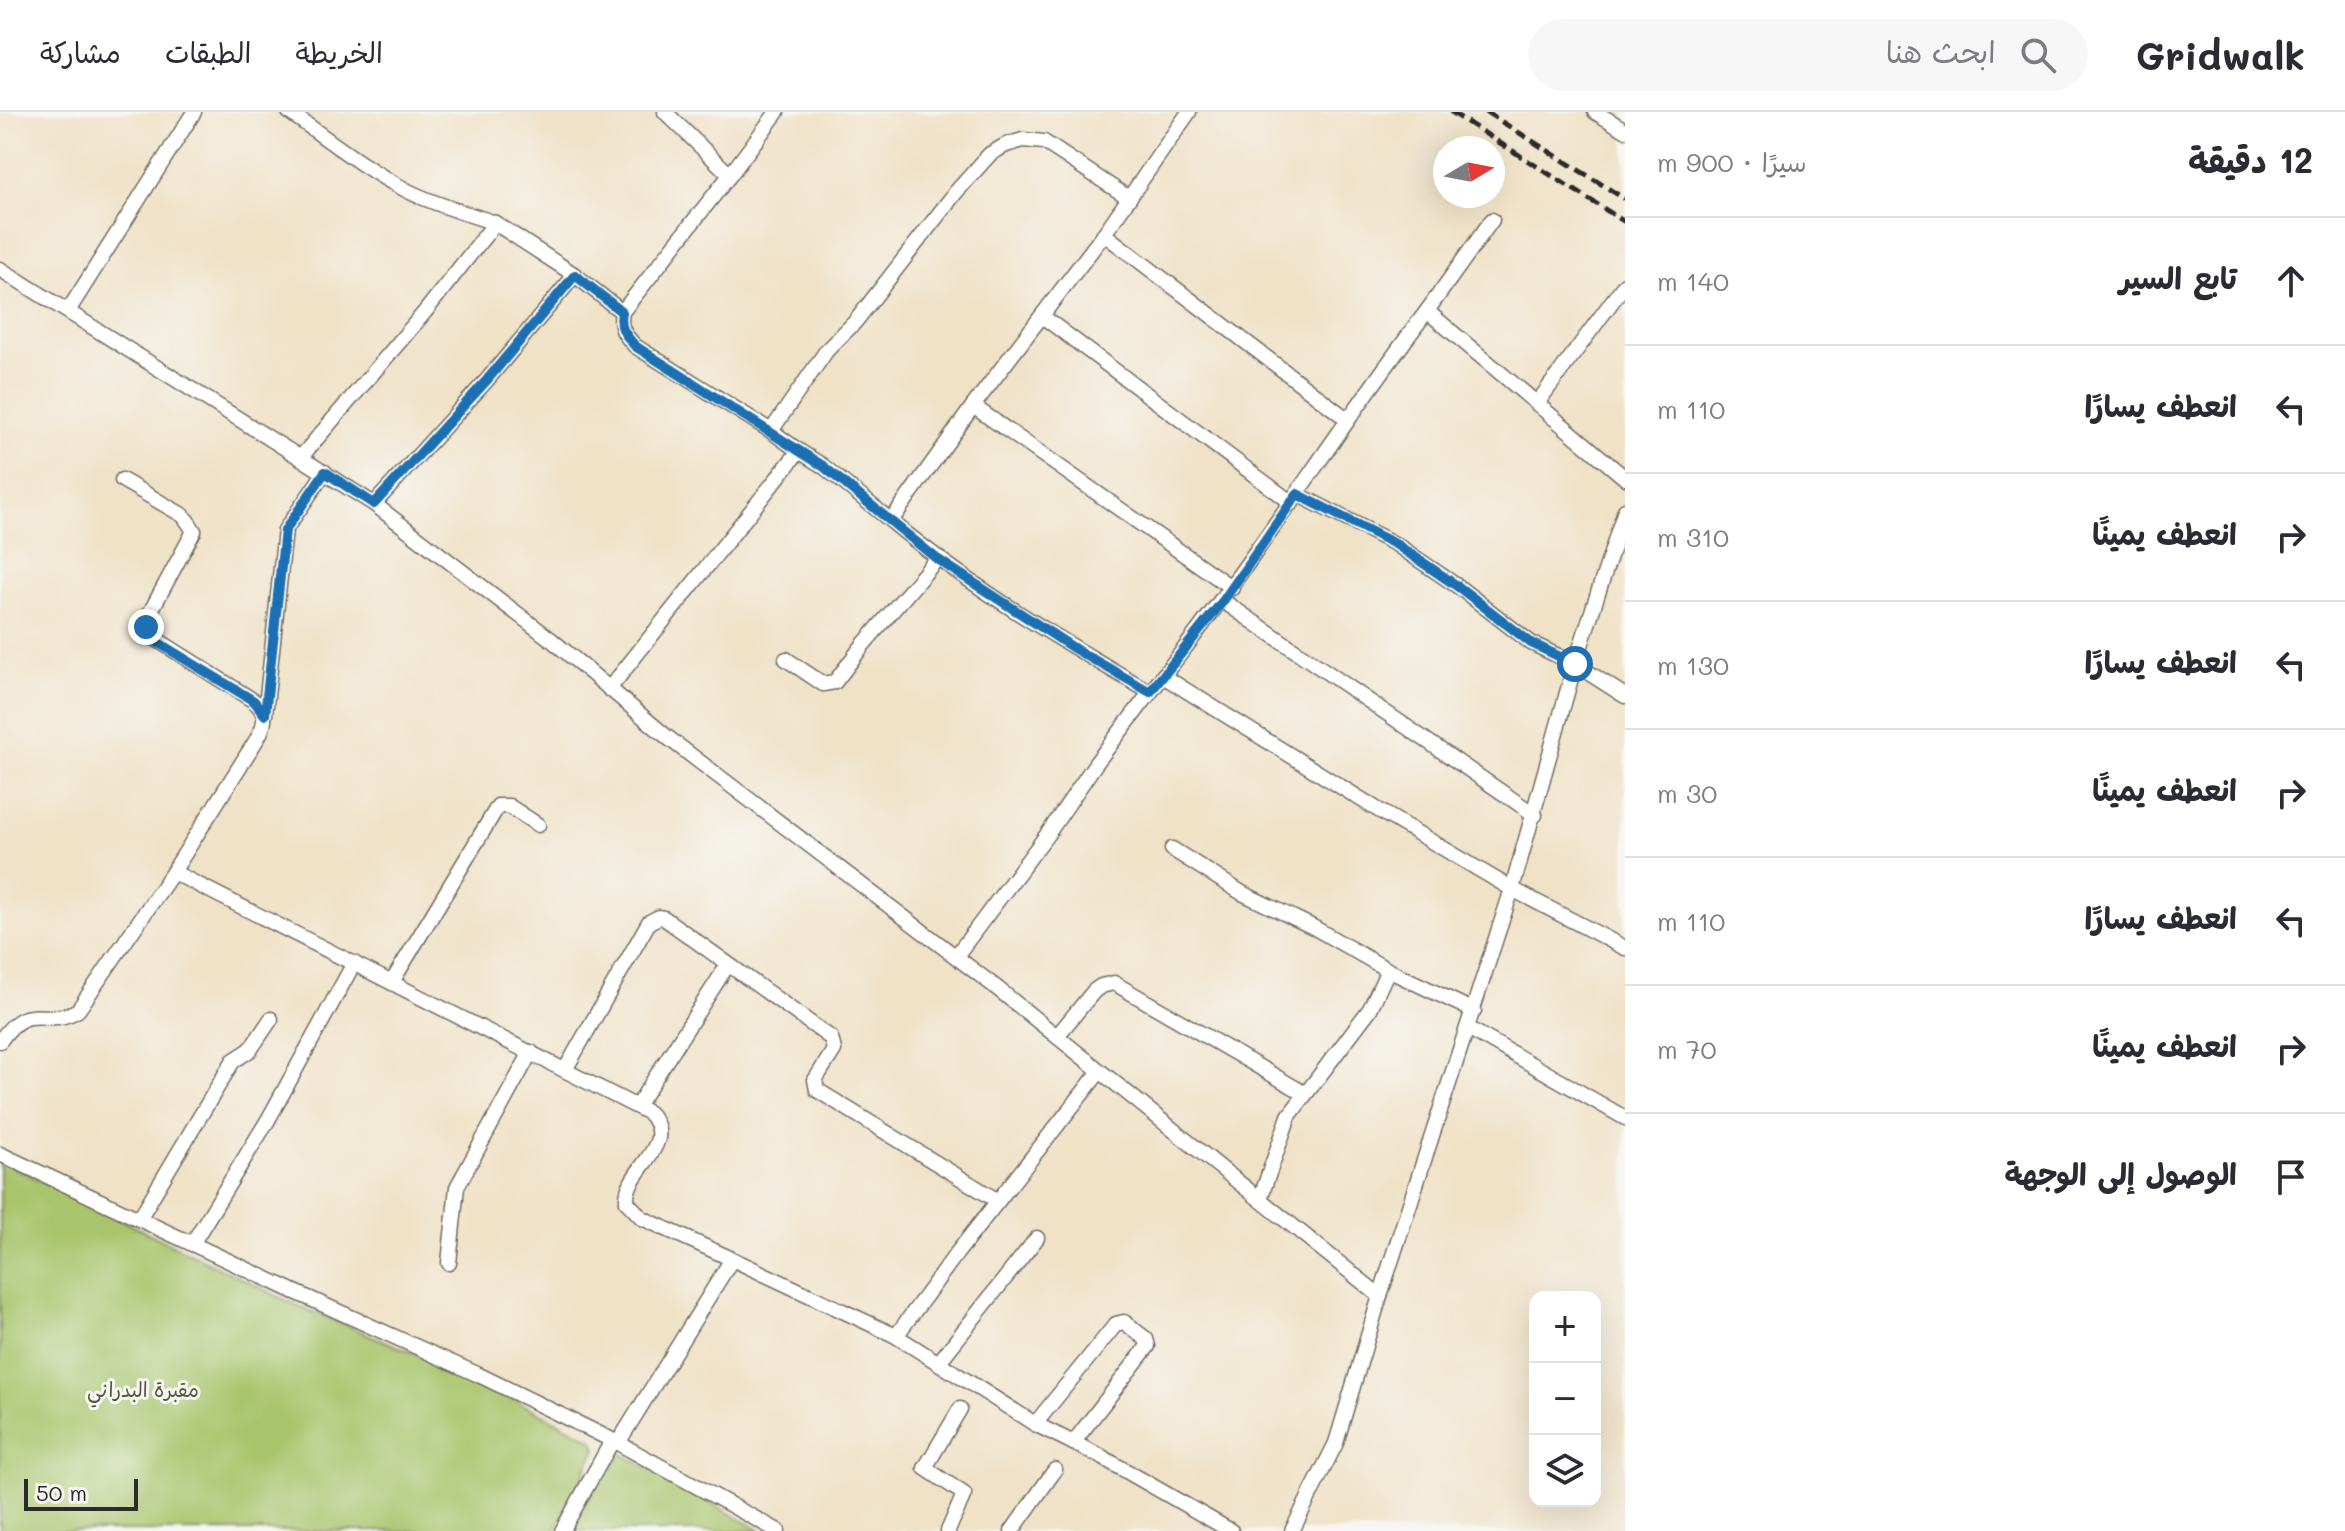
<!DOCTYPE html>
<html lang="ar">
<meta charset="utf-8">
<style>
:root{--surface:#fff;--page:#f7f7f7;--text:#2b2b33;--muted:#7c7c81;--line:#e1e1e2}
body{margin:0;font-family:Mali,"Playpen Sans Arabic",sans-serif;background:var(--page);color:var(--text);direction:rtl}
.controls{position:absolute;right:24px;bottom:24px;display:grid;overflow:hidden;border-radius:16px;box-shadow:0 8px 32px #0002}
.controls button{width:72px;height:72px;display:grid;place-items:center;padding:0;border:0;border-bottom:2px solid var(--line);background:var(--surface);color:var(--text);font:40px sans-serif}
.compass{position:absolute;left:1433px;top:24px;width:72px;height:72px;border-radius:50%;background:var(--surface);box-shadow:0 8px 32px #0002;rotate:80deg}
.scale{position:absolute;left:24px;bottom:20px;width:114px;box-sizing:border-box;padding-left:8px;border:4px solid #2b2b2b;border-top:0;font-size:22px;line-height:28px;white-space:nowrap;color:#2b2b2b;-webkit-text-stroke:6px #f6f6f2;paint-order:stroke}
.stop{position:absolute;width:24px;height:24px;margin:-18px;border:6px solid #1f6fb2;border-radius:50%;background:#fff}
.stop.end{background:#1f6fb2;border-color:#fff;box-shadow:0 2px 8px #0008}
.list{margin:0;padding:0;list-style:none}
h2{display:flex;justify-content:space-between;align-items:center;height:104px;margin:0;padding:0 32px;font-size:34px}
h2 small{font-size:26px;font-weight:400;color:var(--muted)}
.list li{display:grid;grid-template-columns:52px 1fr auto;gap:24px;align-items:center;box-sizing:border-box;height:128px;padding:0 32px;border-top:2px solid var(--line)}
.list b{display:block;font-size:30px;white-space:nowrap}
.list em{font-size:26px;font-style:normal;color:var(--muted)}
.icon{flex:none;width:44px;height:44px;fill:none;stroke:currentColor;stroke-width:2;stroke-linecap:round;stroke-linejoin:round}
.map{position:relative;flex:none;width:1625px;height:1419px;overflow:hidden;direction:ltr}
header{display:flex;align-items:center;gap:48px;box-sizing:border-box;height:112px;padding:0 40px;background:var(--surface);border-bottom:2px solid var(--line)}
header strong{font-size:38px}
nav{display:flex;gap:44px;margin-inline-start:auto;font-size:28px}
.search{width:560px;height:72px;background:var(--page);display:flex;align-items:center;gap:20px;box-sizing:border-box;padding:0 28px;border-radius:44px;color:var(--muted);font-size:30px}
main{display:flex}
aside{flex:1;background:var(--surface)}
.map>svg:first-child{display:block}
.green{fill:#a9c56c;stroke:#6a784c;stroke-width:2}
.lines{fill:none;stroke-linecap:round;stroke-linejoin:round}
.minor-casing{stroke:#706b62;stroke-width:17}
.minor{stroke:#fff;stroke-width:14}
.rail{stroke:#2b2b2b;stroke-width:5;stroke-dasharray:12 6;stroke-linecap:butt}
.route{stroke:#1f6fb2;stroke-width:10}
.labels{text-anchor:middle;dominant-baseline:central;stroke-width:6;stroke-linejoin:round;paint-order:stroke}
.park-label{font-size:20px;fill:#51593e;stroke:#f6f6f2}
</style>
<header>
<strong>Gridwalk</strong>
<div class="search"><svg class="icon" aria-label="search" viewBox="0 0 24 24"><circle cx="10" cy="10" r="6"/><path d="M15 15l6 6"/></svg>ابحث هنا</div>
<nav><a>الخريطة</a><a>الطبقات</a><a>مشاركة</a></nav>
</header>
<main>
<aside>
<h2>12 دقيقة<small>سيرًا · 900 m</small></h2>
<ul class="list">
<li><svg class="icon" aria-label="ahead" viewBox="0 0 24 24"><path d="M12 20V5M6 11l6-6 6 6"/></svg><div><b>تابع السير</b></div><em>140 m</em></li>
<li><svg class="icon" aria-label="left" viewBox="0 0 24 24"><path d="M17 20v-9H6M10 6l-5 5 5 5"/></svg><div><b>انعطف يسارًا</b></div><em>110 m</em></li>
<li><svg class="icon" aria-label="right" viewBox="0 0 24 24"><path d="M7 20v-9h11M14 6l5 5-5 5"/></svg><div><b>انعطف يمينًا</b></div><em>310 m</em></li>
<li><svg class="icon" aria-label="left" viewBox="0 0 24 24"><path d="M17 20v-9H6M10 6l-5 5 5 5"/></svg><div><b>انعطف يسارًا</b></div><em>130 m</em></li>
<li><svg class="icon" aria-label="right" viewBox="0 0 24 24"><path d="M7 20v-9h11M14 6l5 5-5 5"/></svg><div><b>انعطف يمينًا</b></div><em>30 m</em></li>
<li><svg class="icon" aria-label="left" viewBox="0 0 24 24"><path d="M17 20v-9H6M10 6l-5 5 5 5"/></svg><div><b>انعطف يسارًا</b></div><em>110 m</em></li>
<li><svg class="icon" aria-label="right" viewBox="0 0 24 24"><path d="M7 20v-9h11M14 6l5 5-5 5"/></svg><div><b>انعطف يمينًا</b></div><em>70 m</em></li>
<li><svg class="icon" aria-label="arrive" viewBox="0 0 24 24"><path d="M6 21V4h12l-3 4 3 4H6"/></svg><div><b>الوصول إلى الوجهة</b></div></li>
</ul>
</aside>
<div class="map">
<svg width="1625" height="1419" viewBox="0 0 1625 1419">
<rect width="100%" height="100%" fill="#f6f6f2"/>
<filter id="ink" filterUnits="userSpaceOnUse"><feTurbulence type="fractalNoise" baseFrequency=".0125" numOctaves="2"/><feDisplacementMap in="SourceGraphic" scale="16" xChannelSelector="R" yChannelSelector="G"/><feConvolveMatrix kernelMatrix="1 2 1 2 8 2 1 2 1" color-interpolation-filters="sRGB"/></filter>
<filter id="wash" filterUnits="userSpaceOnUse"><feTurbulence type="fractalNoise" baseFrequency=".006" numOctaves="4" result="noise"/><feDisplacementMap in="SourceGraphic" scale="32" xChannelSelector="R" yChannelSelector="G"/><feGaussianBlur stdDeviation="1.8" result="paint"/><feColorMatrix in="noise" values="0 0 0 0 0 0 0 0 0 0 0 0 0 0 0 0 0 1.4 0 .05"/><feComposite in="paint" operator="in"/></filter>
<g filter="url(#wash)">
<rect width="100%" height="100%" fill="#f0e2c7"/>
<g class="green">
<path d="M 0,1049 L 296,1193 L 448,1255 L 592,1327 L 596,1337 L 555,1419 L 0,1419 Z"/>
<path d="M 621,1341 L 761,1419 L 572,1419 L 610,1345 Z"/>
</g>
</g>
<g filter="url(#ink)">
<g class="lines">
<defs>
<g id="minor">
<path d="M 289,0 C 328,27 366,58 408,79 C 436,93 466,101 495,111"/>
<path d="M 665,0 L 730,63 L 622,200 C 619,216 624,222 635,234 L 771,319 L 799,339"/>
<path d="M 1595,0 L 1625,18"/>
<path d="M 730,63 L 777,0"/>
<path d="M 1492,108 L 1427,199 L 1625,366"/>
<path d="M 1104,122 L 1347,307"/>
<path d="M 0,157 L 374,392 L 553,529 L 667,625 L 993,873 L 1380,1184 L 1336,1331 L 1292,1419"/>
<path d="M 575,163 L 622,200"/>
<path d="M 68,199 L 194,0"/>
<path d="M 1042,204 L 1292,391"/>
<path d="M 1538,290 L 1625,172"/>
<path d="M 973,294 L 1104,122 L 1189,0"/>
<path d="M 771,319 L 827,238 L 855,210 L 956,80 L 990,42 L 1006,33 L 1023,28 L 1044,30 L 1129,86"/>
<path d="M 301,345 L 424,201 L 495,111 L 575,163 L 487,268 L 374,392"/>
<path d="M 122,368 L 184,404 L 194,419 L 145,510 L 148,522 L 254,589 C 268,602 266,611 257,627 L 173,760"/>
<path d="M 1297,382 L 1397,433 L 1460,476 L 1531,531 L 1575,552 L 1625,584"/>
<path d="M 1625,398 L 1575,552 L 1512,777 L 1625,836"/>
<path d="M 891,409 C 970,475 1061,528 1150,580"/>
<path d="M 1223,489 L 1535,703"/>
<path d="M 786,547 L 823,572 L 835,570 L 863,533 L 937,447"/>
<path d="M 1163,564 C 1257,446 1336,319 1427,199"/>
<path d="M 609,577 L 799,339 L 823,354 L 891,409 L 973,294 L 1232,476"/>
<path d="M 265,603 L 285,418 L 325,360"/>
<path d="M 1172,737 L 1242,781 L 1313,815 L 1388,858 L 1474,899"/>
<path d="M 956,844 L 1049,720 L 1096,651 L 1163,564 L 1375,696 L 1512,777 L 1380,1184"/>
<path d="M 392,870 L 498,694 L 509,694 L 538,713"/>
<path d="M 1468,916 L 1625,1006"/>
<path d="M 1057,924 L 1094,879 L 1101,874 L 1114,871 L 1304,981"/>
<path d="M 0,929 C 30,885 45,918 78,898 L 173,760 L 649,1001 C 680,1034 624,1057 627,1090 L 642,1106 L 732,1147"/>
<path d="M 565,958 L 649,810 L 659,805 L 664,806 L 831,926 L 834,938 L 815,968 L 817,978 L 998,1089"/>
<path d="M 637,994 L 727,854"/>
<path d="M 0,1042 L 293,1179 L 479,1263 L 618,1331 L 778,1419"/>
<path d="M 1260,1087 L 1289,1004 L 1370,897 L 1388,858"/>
<path d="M 139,1107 L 233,949 L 250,938 L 271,907"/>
<path d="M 192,1132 L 268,1008 L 354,851"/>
<path d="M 449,1151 L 457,1075 L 531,940"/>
<path d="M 896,1224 L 957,1141 L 1100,959"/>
<path d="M 939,1250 L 1037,1126"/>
<path d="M 1035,1312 L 1116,1212 L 1124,1210 L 1146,1227 L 1148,1234 L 1073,1331"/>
<path d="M 618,1331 L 732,1147 L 896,1224 L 1035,1312 L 1100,1344 L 1231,1419"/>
<path d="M 562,1419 L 612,1329"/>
<path d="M 948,1419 L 964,1382 L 925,1356 L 960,1297"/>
<path d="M 1012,1419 L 1055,1358"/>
</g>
</defs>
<use href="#minor" class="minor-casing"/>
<use href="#minor" class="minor"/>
<g class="rail">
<path d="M 1451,0 L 1625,110"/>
<path d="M 1486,0 L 1625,87"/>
</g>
</g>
</g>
<g class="lines" filter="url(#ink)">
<path class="route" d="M 146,515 L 152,527 L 254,589 L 265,603 L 285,418 L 325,360 L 374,392 L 487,268 L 575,163 L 622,200 C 619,216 625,222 635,234 L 823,354 L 937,447 L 1075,537 L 1150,580 L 1223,489 L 1297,382 L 1397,433 L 1460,476 L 1531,531 L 1575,552"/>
</g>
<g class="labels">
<g class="park-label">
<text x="143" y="1277">مقبرة البدراني</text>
</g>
</g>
</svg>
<div class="controls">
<button>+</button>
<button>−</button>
<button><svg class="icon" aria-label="layers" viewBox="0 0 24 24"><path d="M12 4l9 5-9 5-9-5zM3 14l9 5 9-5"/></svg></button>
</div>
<svg class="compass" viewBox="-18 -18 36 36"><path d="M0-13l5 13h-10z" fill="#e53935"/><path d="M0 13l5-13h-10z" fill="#7c7c81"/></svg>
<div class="scale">50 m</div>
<div class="stop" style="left:1575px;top:552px"></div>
<div class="stop end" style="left:146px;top:515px"></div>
</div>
</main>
